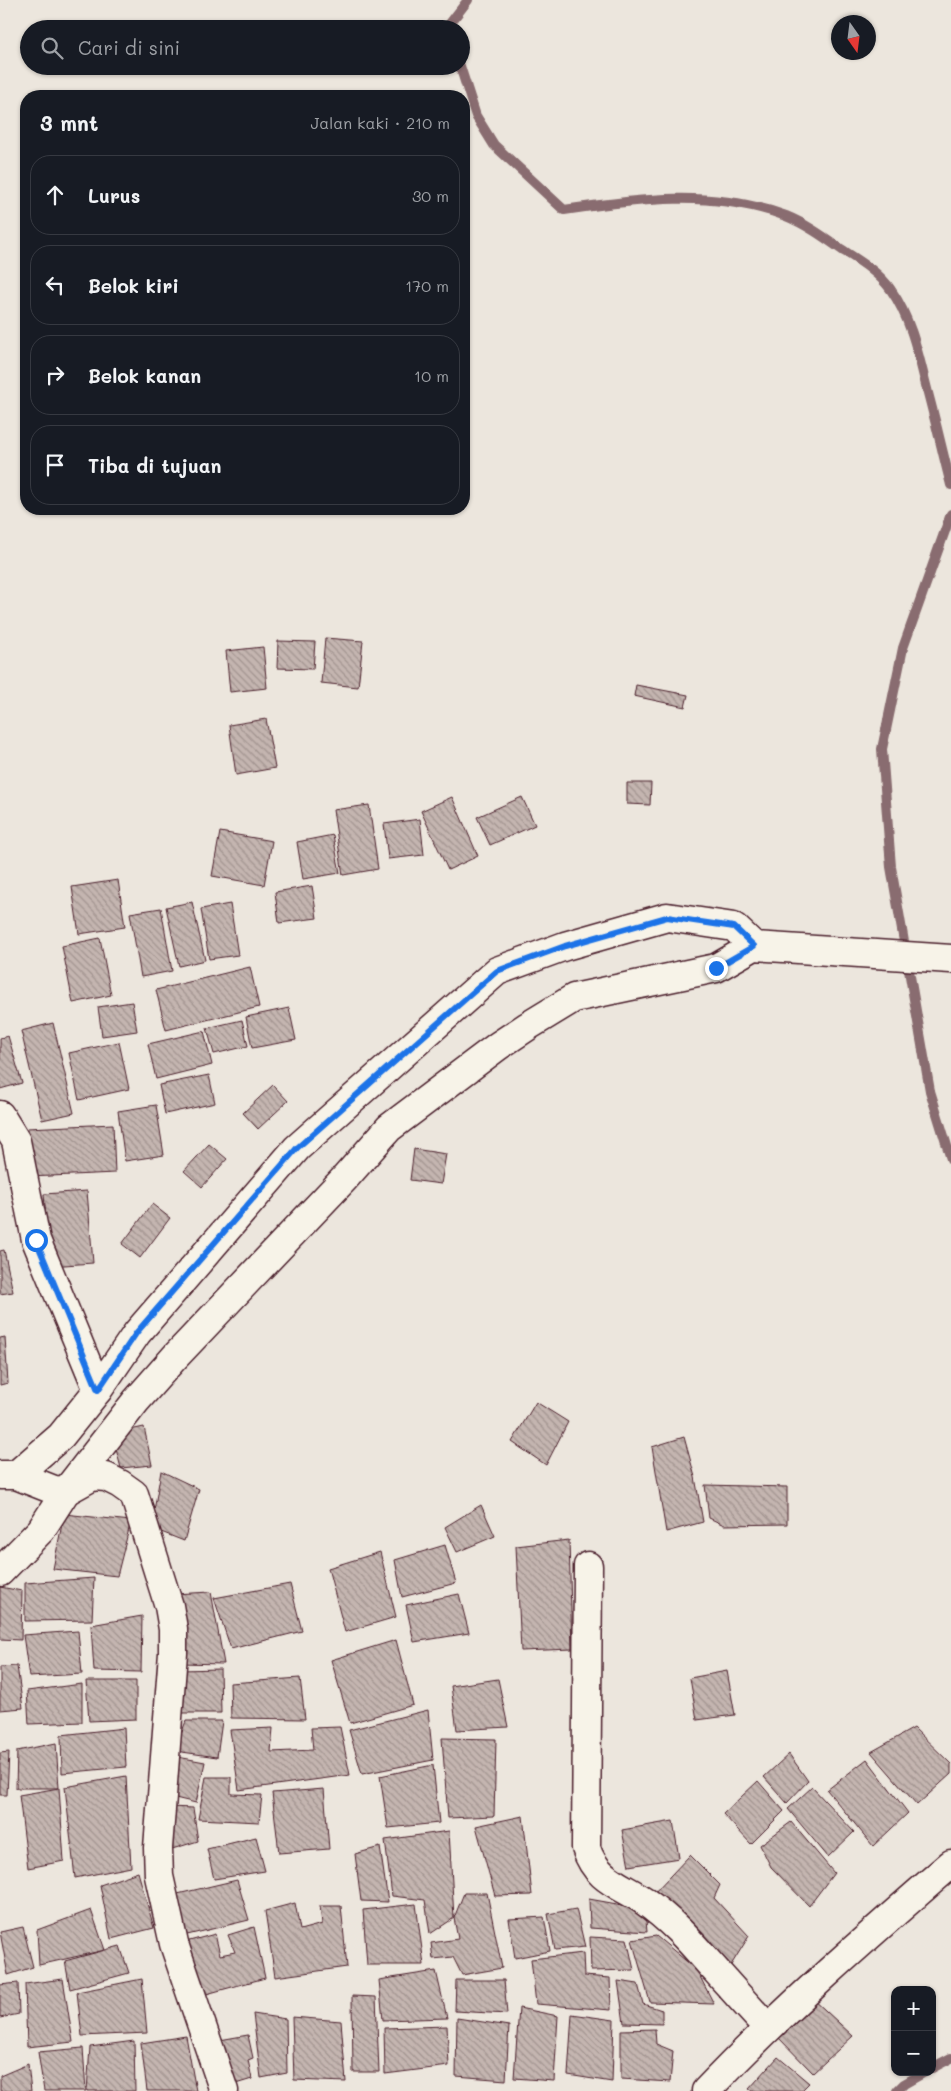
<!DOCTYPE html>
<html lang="id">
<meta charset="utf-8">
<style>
:root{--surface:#171b24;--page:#242831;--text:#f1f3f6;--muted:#9ea1a6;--line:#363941}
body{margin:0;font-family:Mali,sans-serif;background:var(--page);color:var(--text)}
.controls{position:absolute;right:15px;bottom:15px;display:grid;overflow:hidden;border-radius:10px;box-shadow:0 1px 4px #0004}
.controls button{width:45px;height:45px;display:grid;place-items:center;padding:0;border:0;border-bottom:1px solid var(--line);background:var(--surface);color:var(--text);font:25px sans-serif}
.compass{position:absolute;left:831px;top:15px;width:45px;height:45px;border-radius:50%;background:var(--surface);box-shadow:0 1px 4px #0004;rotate:166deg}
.stop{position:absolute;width:15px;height:15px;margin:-11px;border:4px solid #1a73e8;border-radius:50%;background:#fff}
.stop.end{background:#1a73e8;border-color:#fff;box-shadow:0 1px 5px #0008}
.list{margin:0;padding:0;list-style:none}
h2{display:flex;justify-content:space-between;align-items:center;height:65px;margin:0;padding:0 20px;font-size:21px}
h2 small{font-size:16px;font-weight:400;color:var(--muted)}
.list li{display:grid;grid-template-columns:32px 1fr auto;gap:15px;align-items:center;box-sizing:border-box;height:80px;margin:0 10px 10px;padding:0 10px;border:1px solid var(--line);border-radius:20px}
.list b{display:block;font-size:19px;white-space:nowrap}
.list em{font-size:16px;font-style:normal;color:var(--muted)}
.icon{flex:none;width:28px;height:28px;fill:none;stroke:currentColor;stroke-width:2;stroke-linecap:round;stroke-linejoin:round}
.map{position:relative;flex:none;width:951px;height:2091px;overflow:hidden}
.search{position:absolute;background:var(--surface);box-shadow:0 1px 4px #0004;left:20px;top:20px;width:450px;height:55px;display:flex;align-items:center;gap:12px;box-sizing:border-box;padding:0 18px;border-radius:28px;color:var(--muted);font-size:19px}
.panel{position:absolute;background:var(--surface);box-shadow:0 1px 4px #0004;left:20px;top:90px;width:450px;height:425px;border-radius:20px}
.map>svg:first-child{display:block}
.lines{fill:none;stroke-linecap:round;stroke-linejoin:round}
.stream{stroke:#896c6f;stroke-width:10}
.building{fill:url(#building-back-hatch);stroke:#4a1f2b}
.minor-casing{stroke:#4a1f2b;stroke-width:31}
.major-casing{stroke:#4a1f2b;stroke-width:31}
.minor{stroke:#f7f3e8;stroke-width:28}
.major{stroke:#f7f3e8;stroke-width:28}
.route{stroke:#1a73e8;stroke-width:6}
</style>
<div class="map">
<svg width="951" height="2091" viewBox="0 0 951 2091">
<defs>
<pattern id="building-back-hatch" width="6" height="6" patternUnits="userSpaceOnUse" patternTransform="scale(1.25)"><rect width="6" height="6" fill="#c4b5b0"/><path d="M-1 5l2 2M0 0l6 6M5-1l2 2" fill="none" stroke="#a1938f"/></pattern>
</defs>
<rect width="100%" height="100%" fill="#ece6dd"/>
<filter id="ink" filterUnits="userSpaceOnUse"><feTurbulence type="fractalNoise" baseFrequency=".02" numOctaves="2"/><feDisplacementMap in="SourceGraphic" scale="10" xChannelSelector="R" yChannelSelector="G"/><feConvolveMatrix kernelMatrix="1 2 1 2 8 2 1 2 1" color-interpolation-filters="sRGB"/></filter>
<g filter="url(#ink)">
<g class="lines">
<g class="stream">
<path d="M 449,29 L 448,26 L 468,0"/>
<path d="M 460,66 L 476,116 L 494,145 L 564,210 C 638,199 714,189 786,216 C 806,224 824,237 841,249 C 858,260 879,272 891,290 C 912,320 919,358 928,393 C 936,423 943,454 951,485"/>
<path d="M 951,514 L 903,648 L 882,749 L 891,867 L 930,1091 L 951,1159"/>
<path d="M 932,2068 L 951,2058"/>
<path d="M 897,2091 L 904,2084 L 925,2072"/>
</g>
</g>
<g class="building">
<path d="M 325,638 L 363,641 L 358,687 L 321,683 Z"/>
<path d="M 278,641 L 315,642 L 313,669 L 277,668 Z"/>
<path d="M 263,647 L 267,688 L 230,692 L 226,651 Z"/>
<path d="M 636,685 L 688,695 L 685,707 L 634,696 Z"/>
<path d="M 266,719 L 275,768 L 236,775 L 229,725 Z"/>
<path d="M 627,783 L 651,783 L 650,805 L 627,804 Z"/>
<path d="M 452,797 L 478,856 L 448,870 L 421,811 Z"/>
<path d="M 522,797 L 535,825 L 490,845 L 477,817 Z"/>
<path d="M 369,805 L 378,869 L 343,875 L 333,810 Z"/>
<path d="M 420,819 L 424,855 L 388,859 L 384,824 Z"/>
<path d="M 220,832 L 272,841 L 264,885 L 212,876 Z"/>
<path d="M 333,835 L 340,873 L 303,879 L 297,842 Z"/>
<path d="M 118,880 L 125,927 L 79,934 L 72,887 Z"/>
<path d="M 312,886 L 317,918 L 279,923 L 275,892 Z"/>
<path d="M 192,902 L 205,960 L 179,966 L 166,907 Z"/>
<path d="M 230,904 L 238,955 L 209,959 L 201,909 Z"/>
<path d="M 161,908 L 172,971 L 141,977 L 130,913 Z"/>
<path d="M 100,938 L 111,995 L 73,1003 L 62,946 Z"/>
<path d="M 250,967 L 259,1007 L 166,1030 L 156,990 Z"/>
<path d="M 132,1002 L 137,1031 L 102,1036 L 98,1007 Z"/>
<path d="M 289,1008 L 296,1040 L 252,1048 L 246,1017 Z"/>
<path d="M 242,1020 L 248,1046 L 214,1054 L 207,1028 Z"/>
<path d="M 53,1023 L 74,1113 L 42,1120 L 21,1031 Z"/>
<path d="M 204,1031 L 212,1065 L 156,1079 L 148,1044 Z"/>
<path d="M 8,1036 L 22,1083 L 0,1089 L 0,1038 Z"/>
<path d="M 119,1042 L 129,1089 L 79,1100 L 69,1053 Z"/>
<path d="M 209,1075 L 215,1103 L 165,1114 L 159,1085 Z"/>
<path d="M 273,1085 L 288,1101 L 258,1129 L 243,1113 Z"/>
<path d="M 156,1105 L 164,1155 L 125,1161 L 118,1111 Z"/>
<path d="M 113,1124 L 115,1173 L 29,1177 L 27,1128 Z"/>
<path d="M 209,1144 L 227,1159 L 202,1187 L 184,1171 Z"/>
<path d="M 414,1149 L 446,1154 L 441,1184 L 410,1180 Z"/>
<path d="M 87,1191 L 93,1263 L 50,1266 L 44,1194 Z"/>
<path d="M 152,1204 L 170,1218 L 140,1258 L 122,1244 Z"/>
<path d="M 4,1250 L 13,1292 L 0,1294 L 0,1251 Z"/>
<path d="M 5,1337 L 8,1383 L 0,1385 L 0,1338 Z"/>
<path d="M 536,1402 L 568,1422 L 546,1465 L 512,1442 Z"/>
<path d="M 144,1427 L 152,1465 L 121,1468 L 112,1434 Z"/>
<path d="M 684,1437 L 695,1477 L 703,1522 L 666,1532 L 652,1447 Z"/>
<path d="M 161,1471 L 199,1489 L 184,1541 L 151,1528 Z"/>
<path d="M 705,1485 L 787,1487 L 787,1524 L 724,1525 L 709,1518 Z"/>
<path d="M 481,1505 L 495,1536 L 457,1552 L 445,1527 Z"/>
<path d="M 64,1514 L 131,1521 L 117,1576 L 53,1569 Z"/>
<path d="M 569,1540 L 572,1649 L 521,1651 L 516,1546 Z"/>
<path d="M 445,1545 L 456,1583 L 402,1597 L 395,1560 Z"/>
<path d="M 380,1552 L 396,1617 L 345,1632 L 328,1568 Z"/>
<path d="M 94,1578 L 92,1620 L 25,1621 L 25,1583 Z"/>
<path d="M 290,1584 L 302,1631 L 231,1649 L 214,1598 Z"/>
<path d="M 0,1587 L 22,1591 L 21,1640 L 0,1639 Z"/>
<path d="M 211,1592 L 224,1664 L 180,1663 L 174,1594 Z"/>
<path d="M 459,1594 L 469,1633 L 414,1642 L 406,1605 Z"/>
<path d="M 142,1616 L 141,1672 L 94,1671 L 91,1625 Z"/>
<path d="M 78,1631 L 82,1674 L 29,1677 L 23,1635 Z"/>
<path d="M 396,1640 L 413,1705 L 350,1723 L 331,1660 Z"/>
<path d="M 17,1666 L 23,1708 L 0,1710 L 0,1667 Z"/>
<path d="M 220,1669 L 221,1713 L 179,1713 L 181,1670 Z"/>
<path d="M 727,1671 L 735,1715 L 697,1720 L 690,1678 Z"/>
<path d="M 300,1678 L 305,1719 L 231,1718 L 230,1683 Z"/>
<path d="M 498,1679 L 508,1727 L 457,1730 L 451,1686 Z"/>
<path d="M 86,1681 L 136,1681 L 136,1719 L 89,1721 Z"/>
<path d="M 82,1684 L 82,1722 L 29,1724 L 27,1691 Z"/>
<path d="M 428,1710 L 433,1760 L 362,1774 L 349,1730 Z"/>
<path d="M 186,1721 L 222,1721 L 217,1757 L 175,1751 Z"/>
<path d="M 340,1727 L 350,1775 L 239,1790 L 230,1730 L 273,1728 L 271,1752 L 313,1750 L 311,1728 Z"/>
<path d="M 124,1728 L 126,1767 L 62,1773 L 61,1735 Z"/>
<path d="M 914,1728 L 951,1764 L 951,1774 L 917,1805 L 871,1752 Z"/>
<path d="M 442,1738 L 496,1739 L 494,1816 L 448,1818 Z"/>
<path d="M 56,1743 L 59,1788 L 16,1788 L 17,1751 Z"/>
<path d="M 9,1752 L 7,1795 L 0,1795 L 0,1753 Z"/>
<path d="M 789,1754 L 808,1781 L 787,1803 L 764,1777 Z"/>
<path d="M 172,1756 L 205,1762 L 196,1803 L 167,1796 Z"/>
<path d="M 867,1759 L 908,1813 L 873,1846 L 827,1790 Z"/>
<path d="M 433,1765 L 439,1823 L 388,1828 L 380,1776 Z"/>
<path d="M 126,1776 L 131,1867 L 75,1878 L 65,1787 Z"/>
<path d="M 206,1777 L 231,1777 L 231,1794 L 262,1795 L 259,1822 L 198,1819 Z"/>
<path d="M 758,1781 L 784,1811 L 751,1844 L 723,1814 Z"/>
<path d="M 812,1787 L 854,1832 L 828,1857 L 788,1809 Z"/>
<path d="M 59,1788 L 64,1861 L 28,1868 L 19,1795 Z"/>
<path d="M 324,1789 L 329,1849 L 279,1853 L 272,1793 Z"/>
<path d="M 168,1807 L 193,1808 L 198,1841 L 169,1850 Z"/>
<path d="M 523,1816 L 532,1895 L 495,1896 L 476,1826 Z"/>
<path d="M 673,1821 L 679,1858 L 629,1866 L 622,1830 Z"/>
<path d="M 791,1822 L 834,1873 L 809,1906 L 771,1867 L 760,1845 Z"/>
<path d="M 449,1831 L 454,1918 L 430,1934 L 425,1900 L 392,1896 L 385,1840 Z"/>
<path d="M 256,1837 L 265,1871 L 214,1879 L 207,1849 Z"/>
<path d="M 380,1847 L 388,1902 L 361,1901 L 355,1854 Z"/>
<path d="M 690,1855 L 720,1885 L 714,1898 L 749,1936 L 728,1970 L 652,1895 Z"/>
<path d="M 138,1872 L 154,1928 L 111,1939 L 100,1885 Z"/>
<path d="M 237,1880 L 249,1920 L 179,1937 L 169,1896 Z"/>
<path d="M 464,1893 L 487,1893 L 502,1968 L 462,1975 L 453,1957 L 433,1959 L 431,1943 L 458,1939 L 454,1918 Z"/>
<path d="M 589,1899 L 645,1909 L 647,1932 L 590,1928 Z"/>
<path d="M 295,1903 L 300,1930 L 322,1924 L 320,1906 L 341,1906 L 347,1967 L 275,1977 L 265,1911 Z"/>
<path d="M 416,1904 L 424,1965 L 367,1965 L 363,1910 Z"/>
<path d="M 576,1909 L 585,1947 L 555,1950 L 548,1914 Z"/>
<path d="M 91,1910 L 105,1950 L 39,1965 L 37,1930 Z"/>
<path d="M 544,1917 L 550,1951 L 515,1958 L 509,1919 Z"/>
<path d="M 23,1927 L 33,1967 L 8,1975 L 0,1932 Z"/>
<path d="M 254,1927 L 265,1978 L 199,1996 L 182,1943 L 215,1934 L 220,1955 L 235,1952 L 228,1935 Z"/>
<path d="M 656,1936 L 696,1969 L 714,2004 L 650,2002 L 632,1940 Z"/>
<path d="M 590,1937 L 627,1939 L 634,1970 L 591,1971 Z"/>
<path d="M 120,1946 L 129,1973 L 70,1989 L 65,1961 Z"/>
<path d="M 583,1953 L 584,1976 L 610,1978 L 611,2010 L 536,2004 L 531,1959 Z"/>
<path d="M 436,1971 L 447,2018 L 383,2020 L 379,1980 Z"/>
<path d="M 63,1979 L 73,2042 L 27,2047 L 25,1984 Z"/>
<path d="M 142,1979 L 147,2033 L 82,2036 L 77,1992 Z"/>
<path d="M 456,1980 L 504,1980 L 507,2014 L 455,2011 Z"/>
<path d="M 618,1981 L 638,1984 L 643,2004 L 662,2010 L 662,2024 L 624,2023 Z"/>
<path d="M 18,1983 L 19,2014 L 0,2018 L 0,1985 Z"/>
<path d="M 352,1996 L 376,1997 L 379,2072 L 353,2072 Z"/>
<path d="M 812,1998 L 853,2036 L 813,2073 L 775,2034 Z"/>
<path d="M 519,2008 L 558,2016 L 554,2081 L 514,2078 Z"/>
<path d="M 253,2014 L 286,2019 L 287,2073 L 261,2078 Z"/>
<path d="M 572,2014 L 614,2020 L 612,2082 L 568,2075 Z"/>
<path d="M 292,2017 L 341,2021 L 346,2082 L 294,2080 Z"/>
<path d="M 457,2018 L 509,2026 L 506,2080 L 456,2076 Z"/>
<path d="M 447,2026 L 449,2066 L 385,2074 L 384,2028 Z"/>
<path d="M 655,2029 L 656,2044 L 673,2051 L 670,2082 L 621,2079 L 621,2030 Z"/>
<path d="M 248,2035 L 253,2058 L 248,2060 L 252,2079 L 229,2086 L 214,2041 Z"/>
<path d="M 186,2036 L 196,2091 L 147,2091 L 141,2043 Z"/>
<path d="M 134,2041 L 135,2091 L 87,2091 L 90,2047 Z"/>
<path d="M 83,2048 L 86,2091 L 44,2091 L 38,2052 Z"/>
<path d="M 778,2057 L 809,2083 L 801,2091 L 752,2091 L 749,2089 Z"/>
<path d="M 28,2064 L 31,2091 L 0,2091 L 0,2076 Z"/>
</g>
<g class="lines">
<defs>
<g id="minor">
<path d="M 0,1115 L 16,1141 L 36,1240 L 98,1390"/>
<path d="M 1,1475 L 16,1475 L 54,1490 L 66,1491 L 93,1476 L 106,1477 L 120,1484 L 134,1494 L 169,1606 L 173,1629 L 173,1653 L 158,1848 L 159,1876 L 174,1944 L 224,2091"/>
<path d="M 16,1475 L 61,1436 L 98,1390 L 137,1333 L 297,1148 L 497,971 L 565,946 L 667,917 L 734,927 L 754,946"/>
<path d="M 588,1566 L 586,1848 C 596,1879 618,1884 643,1900 C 670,1919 688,1939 709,1963 C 729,1985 748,2007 768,2028"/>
<path d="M 0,1572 L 41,1530 L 66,1491 L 136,1401 L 174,1358 L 345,1178 L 389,1128 L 498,1046 L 528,1026 L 574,998 L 716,968 L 754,946 L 951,959"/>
</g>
<path id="major" d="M 706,2091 C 783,2010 867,1937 951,1864"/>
</defs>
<use href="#minor" class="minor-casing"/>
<use href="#major" class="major-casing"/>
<use href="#minor" class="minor"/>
<use href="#major" class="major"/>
</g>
</g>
<g class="lines" filter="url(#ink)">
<path class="route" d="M 36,1240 L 98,1390 L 137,1332 L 297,1148 L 497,971 L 565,946 L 667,917 L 734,927 L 754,946 L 716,968"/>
</g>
</svg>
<div class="controls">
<button>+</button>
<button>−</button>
</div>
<svg class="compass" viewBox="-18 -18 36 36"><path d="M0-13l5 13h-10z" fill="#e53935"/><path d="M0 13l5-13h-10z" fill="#9ea1a6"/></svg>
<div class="stop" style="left:36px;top:1240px"></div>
<div class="stop end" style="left:716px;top:968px"></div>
<div class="search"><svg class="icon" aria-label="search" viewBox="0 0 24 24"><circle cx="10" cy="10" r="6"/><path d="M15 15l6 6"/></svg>Cari di sini</div>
<section class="panel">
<h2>3 mnt<small>Jalan kaki · 210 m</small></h2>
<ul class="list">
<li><svg class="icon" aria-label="ahead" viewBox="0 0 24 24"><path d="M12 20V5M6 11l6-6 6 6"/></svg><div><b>Lurus</b></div><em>30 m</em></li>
<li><svg class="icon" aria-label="left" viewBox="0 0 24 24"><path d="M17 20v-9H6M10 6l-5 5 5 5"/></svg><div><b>Belok kiri</b></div><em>170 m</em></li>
<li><svg class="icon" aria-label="right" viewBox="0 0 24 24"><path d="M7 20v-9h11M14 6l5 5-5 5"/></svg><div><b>Belok kanan</b></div><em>10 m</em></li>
<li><svg class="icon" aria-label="arrive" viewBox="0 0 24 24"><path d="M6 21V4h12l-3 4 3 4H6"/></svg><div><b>Tiba di tujuan</b></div></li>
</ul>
</section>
</div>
